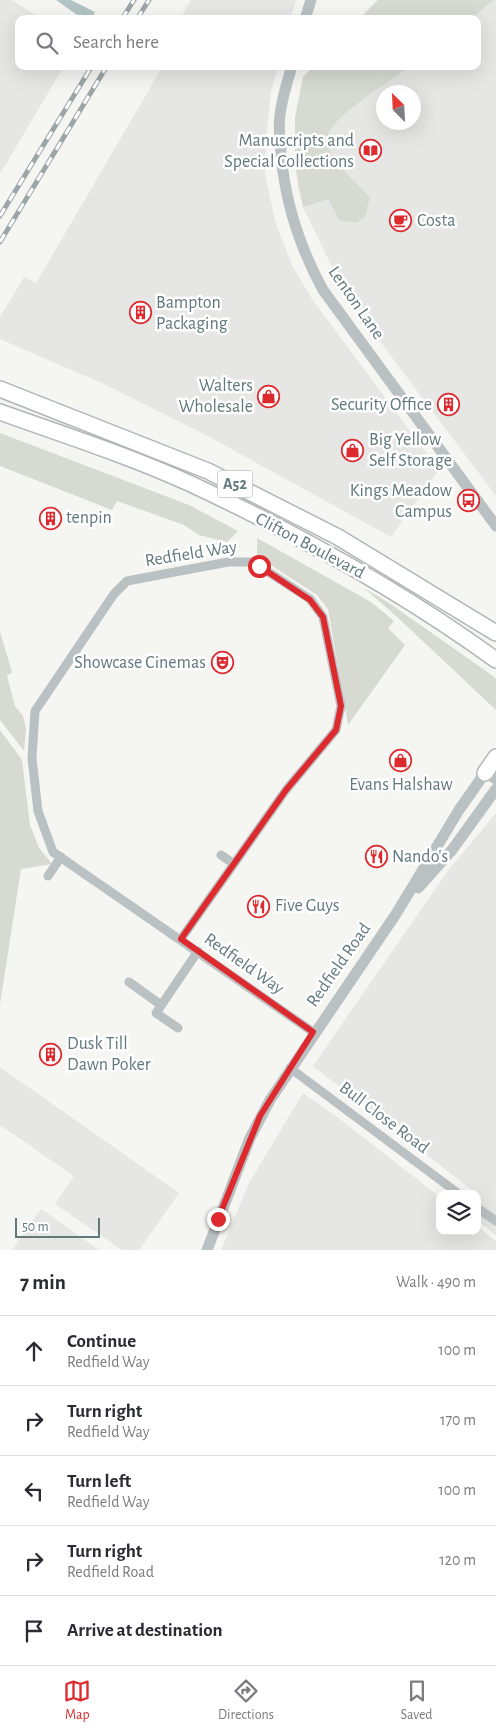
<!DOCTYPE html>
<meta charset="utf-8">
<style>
:root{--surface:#fff;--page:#f2f2f3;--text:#2b2b33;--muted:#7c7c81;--line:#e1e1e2;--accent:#dd2a2f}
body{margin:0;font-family:"Alegreya Sans",sans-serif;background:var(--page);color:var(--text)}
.controls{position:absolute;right:15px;bottom:15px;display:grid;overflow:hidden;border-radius:10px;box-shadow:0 5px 20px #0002}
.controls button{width:45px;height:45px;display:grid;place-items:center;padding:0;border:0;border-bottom:1px solid var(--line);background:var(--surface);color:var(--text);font:25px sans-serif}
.compass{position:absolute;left:376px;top:85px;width:45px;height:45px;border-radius:50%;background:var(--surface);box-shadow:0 5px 20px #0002;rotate:336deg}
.scale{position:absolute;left:15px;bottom:12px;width:85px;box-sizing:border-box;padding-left:5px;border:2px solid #61787c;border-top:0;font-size:14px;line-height:18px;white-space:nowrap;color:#61787c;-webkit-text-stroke:4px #fff;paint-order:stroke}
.stop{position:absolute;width:15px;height:15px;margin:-11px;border:4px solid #dd2a2f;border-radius:50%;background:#fff}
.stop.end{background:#dd2a2f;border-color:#fff;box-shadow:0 1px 5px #0008}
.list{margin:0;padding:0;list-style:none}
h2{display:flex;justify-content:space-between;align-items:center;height:65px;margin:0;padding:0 20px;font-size:21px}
h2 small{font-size:16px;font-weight:400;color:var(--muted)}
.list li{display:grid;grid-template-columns:32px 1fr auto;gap:15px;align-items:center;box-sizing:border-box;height:70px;padding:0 20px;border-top:1px solid var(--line)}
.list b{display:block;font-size:19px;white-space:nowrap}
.list p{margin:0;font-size:16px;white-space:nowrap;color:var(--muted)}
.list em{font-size:16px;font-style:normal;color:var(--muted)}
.icon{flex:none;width:28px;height:28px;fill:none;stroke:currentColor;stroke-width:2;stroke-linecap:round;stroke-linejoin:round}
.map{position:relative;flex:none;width:496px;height:1250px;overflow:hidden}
.search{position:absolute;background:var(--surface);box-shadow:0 5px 20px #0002;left:15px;right:15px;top:15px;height:55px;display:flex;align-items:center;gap:12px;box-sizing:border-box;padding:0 18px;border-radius:10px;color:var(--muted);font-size:19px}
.sheet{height:415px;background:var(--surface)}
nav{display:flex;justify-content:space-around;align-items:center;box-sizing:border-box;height:70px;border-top:1px solid var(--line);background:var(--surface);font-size:14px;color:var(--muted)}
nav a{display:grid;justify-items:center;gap:2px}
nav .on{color:var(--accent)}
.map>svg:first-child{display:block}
.built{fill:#e6e6e5;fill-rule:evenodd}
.green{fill:#d7dad1}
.water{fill:#b2c4c4}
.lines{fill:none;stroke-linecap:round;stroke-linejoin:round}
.trunk-casing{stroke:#b0b6b7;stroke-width:18}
.minor{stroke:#bac1c2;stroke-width:9}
.tertiary{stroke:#bac1c2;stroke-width:11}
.trunk{stroke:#fff;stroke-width:15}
.rail-casing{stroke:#9ca6a9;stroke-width:5}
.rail{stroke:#fff;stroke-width:3;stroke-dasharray:9;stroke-linecap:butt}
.route{stroke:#dd2a2f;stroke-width:6}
.labels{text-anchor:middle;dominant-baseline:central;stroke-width:5;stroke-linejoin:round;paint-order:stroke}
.shield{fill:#fff;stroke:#90a0a3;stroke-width:1}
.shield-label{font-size:16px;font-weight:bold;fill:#61787c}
.poi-label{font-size:18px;fill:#61787c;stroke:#fff;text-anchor:start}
.street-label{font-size:18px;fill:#61787c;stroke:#fff}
</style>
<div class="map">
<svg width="496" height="1250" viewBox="0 0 496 1250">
<rect width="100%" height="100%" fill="#f5f5f2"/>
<g class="built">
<path d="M 0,0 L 12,0 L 41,19 L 19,19 L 19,66 L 64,66 L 0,174 Z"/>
<path d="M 191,0 L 296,0 L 290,19 L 180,19 Z"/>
<path d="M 378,0 L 496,0 L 496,496 L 346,296 L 303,207 L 298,187 L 295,164 L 295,118 L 303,77 L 314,66 L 477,66 L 477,19 L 359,19 ZM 384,92 L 414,92 L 414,122 L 384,122 Z"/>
<path d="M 158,66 L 278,66 L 271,92 L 267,130 L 265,175 L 276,224 L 292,265 L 312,299 L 439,470 L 391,537 L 204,434 L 106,385 L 0,339 L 0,317 L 24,277 L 36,283 L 161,69 Z"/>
<path d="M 496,813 L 496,1236 L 477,1219 L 477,1194 L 313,1066 L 447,872 Z"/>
<path d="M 0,1067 L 179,1193 L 139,1250 L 122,1250 L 55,1204 L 74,1176 L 0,1125 Z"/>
<path d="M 303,1093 L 337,1117 L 440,1197 L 440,1231 L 477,1231 L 477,1226 L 496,1241 L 496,1250 L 221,1250 L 249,1183 Z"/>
<path d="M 41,1209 L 99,1250 L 12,1250 Z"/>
</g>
<g class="green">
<path d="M 378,0 L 493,0 L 471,19 L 359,19 Z"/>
<path d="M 314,66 L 410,66 C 392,80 334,115 328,135 C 327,140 329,149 331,154 C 338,167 359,185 370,197 L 365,217 L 356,223 L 339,220 L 328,199 L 303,207 L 295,164 L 295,118 L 303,77 Z"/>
<path d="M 0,433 L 189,505 L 238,531 L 227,542 L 199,535 L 184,525 L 117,501 L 112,510 L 0,466 Z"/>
<path d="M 257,538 L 371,602 L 394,621 L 388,628 L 405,645 L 348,725 L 328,609 L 317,595 L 257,556 Z"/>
<path d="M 364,588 L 389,603 L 493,676 L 496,679 L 496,710 L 395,615 Z"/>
<path d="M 0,632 L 12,672 L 7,676 L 15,706 L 23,716 L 26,728 L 24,751 L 0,720 Z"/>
<path d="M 0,730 L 22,760 L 30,825 L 39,848 L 52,864 L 21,869 L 0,1004 Z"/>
</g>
<path class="water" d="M 56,0 L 71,0 L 95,12 L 91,19 L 83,19 Z"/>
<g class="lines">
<defs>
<g id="trunk">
<path d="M 0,389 L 208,471 L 338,537 L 496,633"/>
<path d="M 0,412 C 64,435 130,456 191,484 C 298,534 401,591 496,660"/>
<path d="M 485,773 L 496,757"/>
</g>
</defs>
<use href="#trunk" class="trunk-casing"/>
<g class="minor">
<path d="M 221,855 L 234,864"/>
<path d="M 48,876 L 61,857"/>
<path d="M 181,939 L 286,790 L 336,730 L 341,706 L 323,617 L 310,599 L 253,562 L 228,562 L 127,581 L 114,594 L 35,711 L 32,758 L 38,811 L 53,852 L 313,1032"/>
<path d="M 129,982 L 161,1005"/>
<path d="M 178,1028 L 156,1013 L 198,951"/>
<path d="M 290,1068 L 459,1194"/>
<path d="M 477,1208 L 496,1221"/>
</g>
<g class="tertiary">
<path d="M 305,19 L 311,0"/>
<path d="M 292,66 C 287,82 282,98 280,115 C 278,127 280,140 281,153 C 285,203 299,246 323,290 L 496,526"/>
<path d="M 418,888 L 452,850 L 496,789"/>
<path d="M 207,1250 L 250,1138 L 270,1100 L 396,914 L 459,810 L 485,773 L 496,779"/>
</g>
<use href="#trunk" class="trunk"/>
<defs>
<g id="rail">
<path d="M 122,19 L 134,0"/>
<path d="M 137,19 L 149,0"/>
<path d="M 0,216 L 92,66"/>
<path d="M 0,242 L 107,66"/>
</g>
</defs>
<use href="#rail" class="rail-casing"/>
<use href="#rail" class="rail"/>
</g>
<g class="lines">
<path class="route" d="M 218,1219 L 260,1116 L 313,1032 L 181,939 L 286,790 L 336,730 L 341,706 L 323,617 L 310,600 L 259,566"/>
</g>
<defs>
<symbol id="library-ring" viewBox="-11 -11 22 22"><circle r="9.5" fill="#fff" stroke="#dd2a2f" stroke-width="1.5"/><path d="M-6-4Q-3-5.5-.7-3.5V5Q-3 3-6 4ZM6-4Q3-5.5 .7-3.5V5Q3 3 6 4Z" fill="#dd2a2f"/></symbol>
<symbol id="cafe-ring" viewBox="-11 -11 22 22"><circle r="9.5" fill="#fff" stroke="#dd2a2f" stroke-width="1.5"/><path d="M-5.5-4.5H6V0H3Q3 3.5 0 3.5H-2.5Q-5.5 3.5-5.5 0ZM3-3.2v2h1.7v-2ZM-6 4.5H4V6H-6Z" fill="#dd2a2f"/></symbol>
<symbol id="building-ring" viewBox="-11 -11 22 22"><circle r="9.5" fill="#fff" stroke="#dd2a2f" stroke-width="1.5"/><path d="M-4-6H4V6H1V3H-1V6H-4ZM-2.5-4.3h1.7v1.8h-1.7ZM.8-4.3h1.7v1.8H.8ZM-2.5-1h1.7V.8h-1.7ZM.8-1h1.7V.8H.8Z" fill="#dd2a2f"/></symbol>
<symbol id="shop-ring" viewBox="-11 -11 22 22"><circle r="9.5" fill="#fff" stroke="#dd2a2f" stroke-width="1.5"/><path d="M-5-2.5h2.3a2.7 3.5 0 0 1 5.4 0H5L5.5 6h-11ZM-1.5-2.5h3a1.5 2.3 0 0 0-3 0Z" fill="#dd2a2f"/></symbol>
<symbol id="bus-ring" viewBox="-11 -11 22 22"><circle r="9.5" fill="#fff" stroke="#dd2a2f" stroke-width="1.5"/><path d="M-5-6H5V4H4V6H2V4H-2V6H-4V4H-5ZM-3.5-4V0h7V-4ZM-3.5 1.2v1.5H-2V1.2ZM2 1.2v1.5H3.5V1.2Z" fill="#dd2a2f"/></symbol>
<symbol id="theatre-ring" viewBox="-11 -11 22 22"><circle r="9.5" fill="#fff" stroke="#dd2a2f" stroke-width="1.5"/><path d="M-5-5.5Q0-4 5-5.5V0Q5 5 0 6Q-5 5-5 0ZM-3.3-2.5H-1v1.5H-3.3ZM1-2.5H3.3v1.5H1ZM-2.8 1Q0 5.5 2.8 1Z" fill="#dd2a2f"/></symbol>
<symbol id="restaurant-ring" viewBox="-11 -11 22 22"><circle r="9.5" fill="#fff" stroke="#dd2a2f" stroke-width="1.5"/><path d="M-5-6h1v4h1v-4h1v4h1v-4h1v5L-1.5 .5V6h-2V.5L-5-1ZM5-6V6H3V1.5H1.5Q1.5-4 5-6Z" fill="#dd2a2f"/></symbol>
</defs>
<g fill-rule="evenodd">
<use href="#library-ring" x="358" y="138" width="25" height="25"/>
<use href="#cafe-ring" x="388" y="208" width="25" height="25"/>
<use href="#building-ring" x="128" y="300" width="25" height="25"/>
<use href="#shop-ring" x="256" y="384" width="25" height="25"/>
<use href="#building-ring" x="436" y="392" width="25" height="25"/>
<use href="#shop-ring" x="340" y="438" width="25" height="25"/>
<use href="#bus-ring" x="456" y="488" width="25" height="25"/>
<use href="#building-ring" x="38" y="506" width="25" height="25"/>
<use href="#theatre-ring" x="210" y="650" width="25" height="25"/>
<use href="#shop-ring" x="388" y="748" width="25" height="25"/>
<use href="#restaurant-ring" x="364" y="844" width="25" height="25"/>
<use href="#restaurant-ring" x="246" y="894" width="25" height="25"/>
<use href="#building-ring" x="38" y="1042" width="25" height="25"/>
</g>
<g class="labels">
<rect class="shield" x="217.5" y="470.5" width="35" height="27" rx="4"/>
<g class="shield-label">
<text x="235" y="484">A52</text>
</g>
<g class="poi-label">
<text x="354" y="141" text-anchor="end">Manuscripts and<tspan x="354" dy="21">Special Collections</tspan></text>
<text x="417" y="221">Costa</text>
<text x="156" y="303">Bampton<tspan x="156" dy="21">Packaging</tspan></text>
<text x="253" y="386" text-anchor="end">Walters<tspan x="253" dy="21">Wholesale</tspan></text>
<text x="432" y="405" text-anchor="end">Security Office</text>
<text x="369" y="440">Big Yellow<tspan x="369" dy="21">Self Storage</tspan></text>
<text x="452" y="491" text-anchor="end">Kings Meadow<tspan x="452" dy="21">Campus</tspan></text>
<text x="66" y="518">tenpin</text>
<text x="206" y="663" text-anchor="end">Showcase Cinemas</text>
<text x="401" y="785" text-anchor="middle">Evans Halshaw</text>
<text x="392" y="857">Nando's</text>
<text x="275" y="906">Five Guys</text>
<text x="67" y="1044">Dusk Till<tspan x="67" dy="21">Dawn Poker</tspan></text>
</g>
<g class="street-label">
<text transform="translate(356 303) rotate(55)">Lenton Lane</text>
<text transform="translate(310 546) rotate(28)">Clifton Boulevard</text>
<text transform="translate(191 554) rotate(-9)">Redfield Way</text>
<text transform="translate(244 964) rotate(35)">Redfield Way</text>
<text transform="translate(339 965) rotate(-55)">Redfield Road</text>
<text transform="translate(384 1118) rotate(37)">Bull Close Road</text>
</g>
</g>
</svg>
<div class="controls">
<button><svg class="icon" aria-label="layers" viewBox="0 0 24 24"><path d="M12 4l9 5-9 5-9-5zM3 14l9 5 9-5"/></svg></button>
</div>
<svg class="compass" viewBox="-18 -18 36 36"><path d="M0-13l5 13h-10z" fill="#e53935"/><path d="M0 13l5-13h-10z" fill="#7c7c81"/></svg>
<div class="scale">50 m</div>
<div class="stop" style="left:259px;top:566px"></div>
<div class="stop end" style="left:218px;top:1219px"></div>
<div class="search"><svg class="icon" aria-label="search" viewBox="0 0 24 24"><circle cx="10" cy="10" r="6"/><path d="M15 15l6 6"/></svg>Search here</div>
</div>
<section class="sheet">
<h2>7 min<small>Walk · 490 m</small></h2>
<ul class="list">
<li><svg class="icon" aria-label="ahead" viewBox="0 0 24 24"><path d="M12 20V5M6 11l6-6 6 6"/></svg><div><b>Continue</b><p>Redfield Way</p></div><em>100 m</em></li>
<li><svg class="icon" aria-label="right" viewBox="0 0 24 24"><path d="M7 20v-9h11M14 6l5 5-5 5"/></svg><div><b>Turn right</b><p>Redfield Way</p></div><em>170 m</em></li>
<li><svg class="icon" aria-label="left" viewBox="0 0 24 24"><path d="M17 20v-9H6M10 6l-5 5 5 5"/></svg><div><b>Turn left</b><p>Redfield Way</p></div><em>100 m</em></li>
<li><svg class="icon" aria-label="right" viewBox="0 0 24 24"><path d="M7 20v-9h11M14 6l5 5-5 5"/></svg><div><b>Turn right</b><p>Redfield Road</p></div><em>120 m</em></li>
<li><svg class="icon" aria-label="arrive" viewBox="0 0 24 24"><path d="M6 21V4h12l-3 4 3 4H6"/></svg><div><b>Arrive at destination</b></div></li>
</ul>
</section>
<nav>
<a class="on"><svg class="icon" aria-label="map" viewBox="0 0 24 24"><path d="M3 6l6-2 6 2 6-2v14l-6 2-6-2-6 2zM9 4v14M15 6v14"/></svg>Map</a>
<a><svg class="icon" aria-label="directions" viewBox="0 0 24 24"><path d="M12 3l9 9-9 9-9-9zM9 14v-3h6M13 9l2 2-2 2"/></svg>Directions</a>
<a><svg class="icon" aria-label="saved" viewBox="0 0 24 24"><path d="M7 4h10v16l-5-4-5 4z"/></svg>Saved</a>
</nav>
